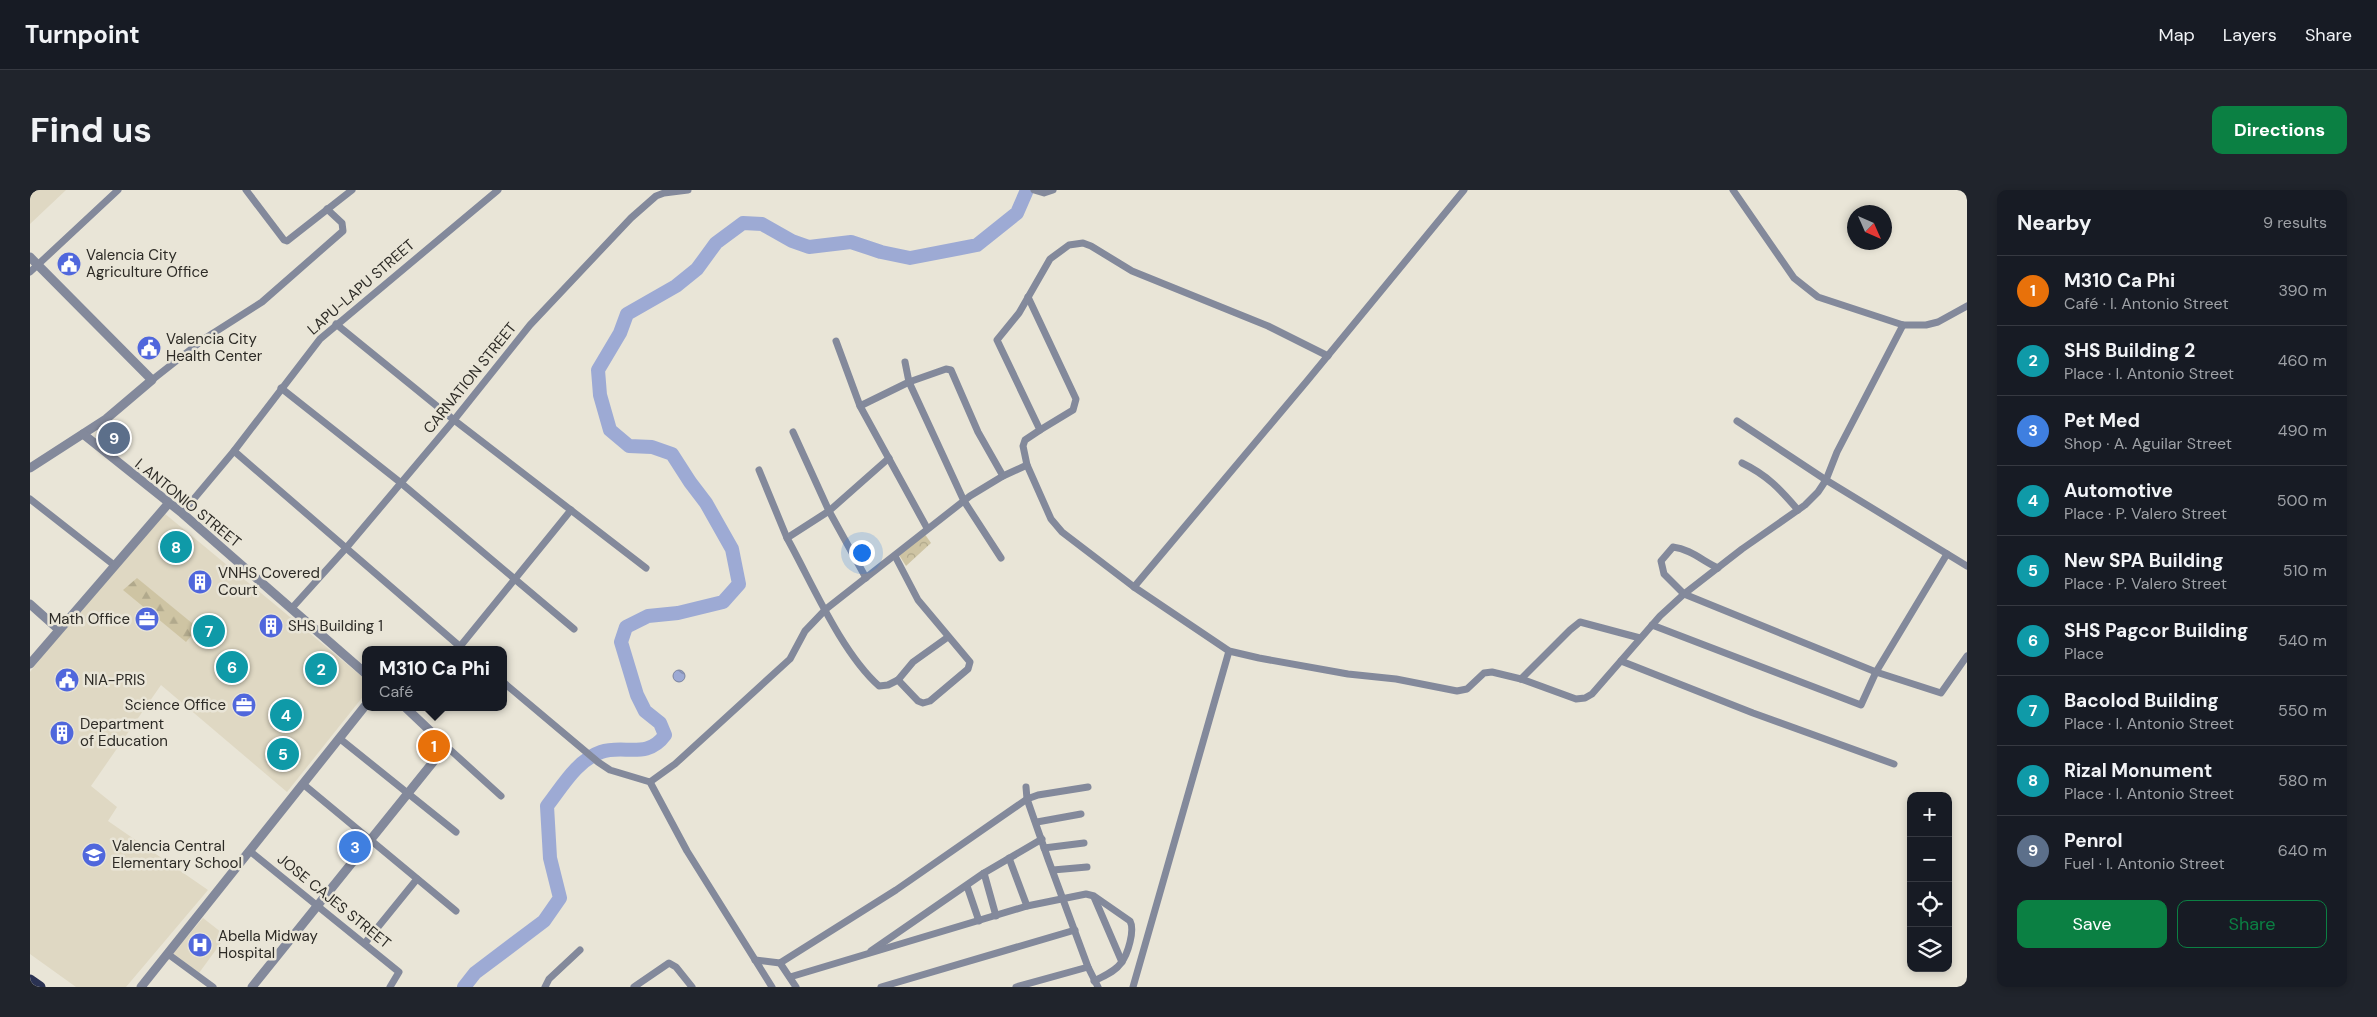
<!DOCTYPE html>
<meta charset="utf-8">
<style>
:root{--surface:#171b24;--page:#20242c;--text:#f1f3f6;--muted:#9ea1a6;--line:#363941;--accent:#0b8043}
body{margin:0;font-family:"DM Sans",sans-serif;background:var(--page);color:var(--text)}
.controls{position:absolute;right:15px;bottom:15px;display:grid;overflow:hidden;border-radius:10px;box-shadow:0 2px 8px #0003}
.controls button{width:45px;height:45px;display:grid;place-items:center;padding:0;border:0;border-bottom:1px solid var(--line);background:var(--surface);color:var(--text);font:25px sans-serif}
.compass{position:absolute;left:1817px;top:15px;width:45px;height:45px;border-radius:50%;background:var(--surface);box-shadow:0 2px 8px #0003;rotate:135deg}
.you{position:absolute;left:831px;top:362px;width:18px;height:18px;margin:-12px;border:4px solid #fff;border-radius:50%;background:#1a73e8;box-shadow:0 0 0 8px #1a73e833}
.badge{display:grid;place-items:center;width:32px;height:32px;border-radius:50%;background:var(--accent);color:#fff;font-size:16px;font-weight:700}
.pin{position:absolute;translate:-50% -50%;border:2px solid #fff;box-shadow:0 1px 5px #0006}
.popup{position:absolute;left:332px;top:456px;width:145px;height:65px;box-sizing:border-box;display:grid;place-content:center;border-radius:10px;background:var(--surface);filter:drop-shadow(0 1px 4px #0005);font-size:16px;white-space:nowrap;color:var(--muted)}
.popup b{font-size:19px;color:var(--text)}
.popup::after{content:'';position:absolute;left:50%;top:100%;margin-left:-10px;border:10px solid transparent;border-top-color:var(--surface)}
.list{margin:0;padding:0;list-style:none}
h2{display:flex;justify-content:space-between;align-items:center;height:65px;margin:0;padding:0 20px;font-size:21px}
h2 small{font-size:16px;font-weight:400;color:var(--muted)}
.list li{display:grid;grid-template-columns:32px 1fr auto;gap:15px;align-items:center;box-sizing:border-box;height:70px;padding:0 20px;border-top:1px solid var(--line)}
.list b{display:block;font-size:19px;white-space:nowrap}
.list p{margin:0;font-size:16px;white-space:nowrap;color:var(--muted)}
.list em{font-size:16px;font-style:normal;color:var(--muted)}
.actions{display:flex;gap:10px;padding:15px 20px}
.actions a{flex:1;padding:11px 0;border:1px solid var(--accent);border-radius:10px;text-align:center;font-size:18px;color:var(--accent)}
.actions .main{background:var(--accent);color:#fff}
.icon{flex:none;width:28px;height:28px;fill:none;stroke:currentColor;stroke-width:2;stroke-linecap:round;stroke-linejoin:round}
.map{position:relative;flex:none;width:1937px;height:797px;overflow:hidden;border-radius:10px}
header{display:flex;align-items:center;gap:30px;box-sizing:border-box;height:70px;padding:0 25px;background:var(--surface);border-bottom:1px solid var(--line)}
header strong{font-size:24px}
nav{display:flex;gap:28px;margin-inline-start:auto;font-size:18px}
.intro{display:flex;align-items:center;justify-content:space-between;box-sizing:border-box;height:120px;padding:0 30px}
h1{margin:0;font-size:35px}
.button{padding:12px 22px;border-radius:10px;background:var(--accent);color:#fff;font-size:18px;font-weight:700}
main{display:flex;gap:30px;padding:0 30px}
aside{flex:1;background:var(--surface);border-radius:10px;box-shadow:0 2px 8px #0003}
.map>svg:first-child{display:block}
.built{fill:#dfd8c3}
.forest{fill:url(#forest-firs)}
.park{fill:url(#park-crowns)}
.water{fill:url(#water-waves);stroke:#7b84a0}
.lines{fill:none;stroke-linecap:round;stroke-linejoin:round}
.river{stroke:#9daad4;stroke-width:14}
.minor{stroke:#83899b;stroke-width:7}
.tertiary{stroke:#83899b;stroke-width:9}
.trunk{stroke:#2a3252;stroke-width:11}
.labels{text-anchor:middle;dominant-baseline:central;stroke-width:5;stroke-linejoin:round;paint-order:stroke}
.poi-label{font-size:15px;fill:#2d2b26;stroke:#e9e5d7;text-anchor:start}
.street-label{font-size:15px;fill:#2d2b26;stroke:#e9e5d7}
</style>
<header>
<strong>Turnpoint</strong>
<nav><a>Map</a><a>Layers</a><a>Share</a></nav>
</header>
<div class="intro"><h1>Find us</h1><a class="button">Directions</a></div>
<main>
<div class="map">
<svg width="1937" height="797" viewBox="0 0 1937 797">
<defs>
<pattern id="forest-firs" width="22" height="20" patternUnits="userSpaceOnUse" patternTransform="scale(1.25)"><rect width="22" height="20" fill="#cec4a3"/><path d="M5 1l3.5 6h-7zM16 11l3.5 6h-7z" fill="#b1a98c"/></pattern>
<pattern id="park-crowns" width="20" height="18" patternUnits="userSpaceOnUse" patternTransform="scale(1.25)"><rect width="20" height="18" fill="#cec4a3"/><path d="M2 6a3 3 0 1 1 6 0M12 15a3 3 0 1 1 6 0" fill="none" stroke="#b1a98c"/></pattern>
<pattern id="water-waves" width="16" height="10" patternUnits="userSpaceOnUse" patternTransform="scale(1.25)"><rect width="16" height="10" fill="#9daad4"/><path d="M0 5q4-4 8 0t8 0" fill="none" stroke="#808bac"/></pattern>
</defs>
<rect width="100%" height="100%" fill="#e9e5d7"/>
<g class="built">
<path d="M 0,0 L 36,0 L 0,34 Z"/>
<path d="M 134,323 L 335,489 L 335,504 L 257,602 L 131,495 L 61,596 L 87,617 L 78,631 L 178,700 L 96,797 L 46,797 L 0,764 L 0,482 L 56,410 Z"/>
<path d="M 173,728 L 196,746 L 169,783 L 143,763 Z"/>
</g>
<path class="forest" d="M 107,388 L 168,438 L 156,452 L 93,400 Z"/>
<path class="park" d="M 894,343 L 901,353 L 876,376 L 869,365 Z"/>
<circle class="water" cx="649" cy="486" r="6"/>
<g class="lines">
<path class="river" d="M 434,797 L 445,783 L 514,731 L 530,708 L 520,668 L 517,616 C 532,597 547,570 571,562 C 594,554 617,570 635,545 L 630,533 L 615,521 L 607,505 L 591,452 L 596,437 L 618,426 L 648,423 L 693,412 L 709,394 L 702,359 L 676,313 L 660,292 L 642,264 L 622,257 L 599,256 L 580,240 L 570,205 L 568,180 L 590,143 L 597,124 L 646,96 L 667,79 L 686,53 L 713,33 L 732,34 L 762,51 L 779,57 L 821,52 L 851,62 L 880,68 L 947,55 L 987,23 L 997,0"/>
<g class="minor">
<path d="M 216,0 L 254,50 L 257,51 L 322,0"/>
<path d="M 1004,0 L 1014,3 L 1023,0"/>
<path d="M 1703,0 L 1764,88 L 1788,107 L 1873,135 L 1896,135 L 1908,132 L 1937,116"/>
<path d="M 0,82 L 88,0"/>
<path d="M 998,107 L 1046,209 L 1043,220 L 1010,240"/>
<path d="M 306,134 L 424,230 L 616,378"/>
<path d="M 806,151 L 830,216 L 897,338"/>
<path d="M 1298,166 L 1238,136 L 1102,81 L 1061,56 L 1053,53 L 1039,55 L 1020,69 L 989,123 L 967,150 L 1010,240 L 995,250 L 993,256 L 997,275 L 1021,329 L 1032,342 L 1104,397 L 1199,461 L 1229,468 L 1318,484 L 1366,489 L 1427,501 L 1437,499 L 1454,483 L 1462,482 L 1491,489 L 1546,509 L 1555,508 L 1562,504 L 1630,426 L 1654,404 L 1712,359 L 1775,315 L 1788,302 L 1796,290 L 1807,262 L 1873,135"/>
<path d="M 875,172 L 879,192 L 934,311 L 971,368"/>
<path d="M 122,190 L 174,149 L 232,112 L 313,41 L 312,33 L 297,19"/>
<path d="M 251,198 L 371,293 L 544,439"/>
<path d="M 830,216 L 879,192 L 916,179 L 921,180 L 948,242 L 973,286"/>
<path d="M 1707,231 L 1796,290 L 1937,376"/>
<path d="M 763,242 L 799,321 L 836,388"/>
<path d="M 204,261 L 434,460"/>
<path d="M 859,268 L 799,321 L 757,348 C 782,393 811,462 849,496 L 858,495 L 868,490 L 888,511 L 893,513 L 900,511 L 938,479 L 940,472 L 888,410 L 865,366"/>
<path d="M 1712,273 C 1737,285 1750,299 1768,320"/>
<path d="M 729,280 L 757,348"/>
<path d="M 0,309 L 84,375"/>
<path d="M 152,323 L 204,261 L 290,149 L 468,0"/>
<path d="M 1688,378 C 1673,371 1660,359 1643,357 L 1631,371 L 1634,384 L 1654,404 L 1846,482 L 1917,364"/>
<path d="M 1104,397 L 1277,191 L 1434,0"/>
<path d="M 262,418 L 317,357 L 424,230 L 500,135 L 601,28 L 626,6 L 634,3 L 658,0"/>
<path d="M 1622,435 L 1831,515 L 1846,482 L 1911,503 L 1937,466"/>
<path d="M 428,459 L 541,320"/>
<path d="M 1591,471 L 1723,523 L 1864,574"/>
<path d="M 1491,489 L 1540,440 L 1550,432 L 1610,448"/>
<path d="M 868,490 L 883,472 L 918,447"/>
<path d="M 473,492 L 568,572 L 580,580 L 620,592 L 657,661 L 742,797"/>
<path d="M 309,548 L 426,642"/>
<path d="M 416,556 L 471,606"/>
<path d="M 620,592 L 645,574 L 760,469 L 775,441 L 796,419 L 940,306 L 973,286 L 997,275"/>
<path d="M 273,594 L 426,721"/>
<path d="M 996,597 L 997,609 L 1018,669 L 1058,777 L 1068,797"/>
<path d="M 1007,632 L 1051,624"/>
<path d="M 1014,658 L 1054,653"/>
<path d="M 221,662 L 369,782 L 360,797"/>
<path d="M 979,668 L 997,716"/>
<path d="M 1023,680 L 1057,677"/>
<path d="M 954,683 L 966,726"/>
<path d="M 937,696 L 949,731"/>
<path d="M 1064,707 L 1092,772"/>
<path d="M 335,753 L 387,689"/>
<path d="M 841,761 L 954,683 L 1012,649"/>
<path d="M 138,764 L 183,797"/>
<path d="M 725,770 L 750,773 L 866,700 L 997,609 L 1008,605 L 1058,597"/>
<path d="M 750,773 L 766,797"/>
<path d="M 760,787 L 997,716 L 1056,704 L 1064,706 L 1100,731 C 1105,740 1098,764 1091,773 C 1085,782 1073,786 1064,791"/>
<path d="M 515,797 L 519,789 L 550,760"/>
<path d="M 604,797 L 639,773 L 646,777 L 662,797"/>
<path d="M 851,797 L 1045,740"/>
<path d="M 986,797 L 1058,777"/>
<path d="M 1103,797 L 1199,461"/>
</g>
<g class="tertiary">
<path d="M 0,67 L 122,190 L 76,229 L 0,278"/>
<path d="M 53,244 L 152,323 L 335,483"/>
<path d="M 0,414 L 28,439"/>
<path d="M 0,474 L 138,314"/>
<path d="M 111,797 L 335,516"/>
<path d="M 222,797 L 416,556 L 375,517"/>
</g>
<path class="trunk" d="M 0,790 L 10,797"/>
</g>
<defs>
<symbol id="civic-disc" viewBox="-11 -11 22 22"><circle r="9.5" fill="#5067dc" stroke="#e9e5d7"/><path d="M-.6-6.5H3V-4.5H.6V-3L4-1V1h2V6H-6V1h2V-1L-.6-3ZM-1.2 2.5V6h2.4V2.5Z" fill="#fff"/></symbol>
<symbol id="building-disc" viewBox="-11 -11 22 22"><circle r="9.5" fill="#5067dc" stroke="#e9e5d7"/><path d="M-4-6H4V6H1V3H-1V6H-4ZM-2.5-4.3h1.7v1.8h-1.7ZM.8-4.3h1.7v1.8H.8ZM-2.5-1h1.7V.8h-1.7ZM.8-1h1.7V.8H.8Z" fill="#fff"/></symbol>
<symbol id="office-disc" viewBox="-11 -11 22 22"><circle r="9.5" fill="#5067dc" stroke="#e9e5d7"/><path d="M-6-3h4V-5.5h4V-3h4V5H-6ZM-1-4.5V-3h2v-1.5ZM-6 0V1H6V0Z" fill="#fff"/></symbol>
<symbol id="school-disc" viewBox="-11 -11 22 22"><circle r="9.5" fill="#5067dc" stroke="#e9e5d7"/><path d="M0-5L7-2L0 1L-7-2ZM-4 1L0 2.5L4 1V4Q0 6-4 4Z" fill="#fff"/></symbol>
<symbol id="hospital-disc" viewBox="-11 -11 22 22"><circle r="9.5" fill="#5067dc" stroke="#e9e5d7"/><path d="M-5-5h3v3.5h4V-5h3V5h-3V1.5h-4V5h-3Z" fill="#fff"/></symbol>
</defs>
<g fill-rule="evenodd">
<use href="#civic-disc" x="25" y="60" width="28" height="28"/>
<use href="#civic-disc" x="105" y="144" width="28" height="28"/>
<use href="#building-disc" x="156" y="378" width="28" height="28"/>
<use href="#office-disc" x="103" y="415" width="28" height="28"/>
<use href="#building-disc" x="227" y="422" width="28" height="28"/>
<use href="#civic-disc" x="23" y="476" width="28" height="28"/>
<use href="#office-disc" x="200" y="501" width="28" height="28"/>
<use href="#building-disc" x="18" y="529" width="28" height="28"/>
<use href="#school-disc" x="50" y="651" width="28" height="28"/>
<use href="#hospital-disc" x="156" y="741" width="28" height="28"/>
</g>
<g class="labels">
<g class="poi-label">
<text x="56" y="65">Valencia City<tspan x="56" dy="17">Agriculture Office</tspan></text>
<text x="136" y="149">Valencia City<tspan x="136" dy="17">Health Center</tspan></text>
<text x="188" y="383">VNHS Covered<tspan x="188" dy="17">Court</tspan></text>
<text x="100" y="429" text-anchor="end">Math Office</text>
<text x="258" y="436">SHS Building 1</text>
<text x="54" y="490">NIA-PRIS</text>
<text x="196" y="515" text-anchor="end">Science Office</text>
<text x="50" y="534">Department<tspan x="50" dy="17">of Education</tspan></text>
<text x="82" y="656">Valencia Central<tspan x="82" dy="17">Elementary School</tspan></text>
<text x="188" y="746">Abella Midway<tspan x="188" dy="17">Hospital</tspan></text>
</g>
<g class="street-label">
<text transform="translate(331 97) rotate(-41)">LAPU-LAPU STREET</text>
<text transform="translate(440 188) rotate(-51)">CARNATION STREET</text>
<text transform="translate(158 313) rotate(39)">I. ANTONIO STREET</text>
<text transform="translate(304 711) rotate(39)">JOSE CAJES STREET</text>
</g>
</g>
</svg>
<div class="controls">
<button>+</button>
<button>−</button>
<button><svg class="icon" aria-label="locate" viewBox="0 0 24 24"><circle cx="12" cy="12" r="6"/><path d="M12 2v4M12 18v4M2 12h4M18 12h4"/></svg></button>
<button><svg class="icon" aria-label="layers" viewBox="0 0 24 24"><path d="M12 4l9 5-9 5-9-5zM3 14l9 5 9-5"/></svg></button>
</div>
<svg class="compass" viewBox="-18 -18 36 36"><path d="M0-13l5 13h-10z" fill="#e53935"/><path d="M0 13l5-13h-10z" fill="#9ea1a6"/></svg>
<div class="you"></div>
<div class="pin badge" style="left:404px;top:556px;background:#e8710a">1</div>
<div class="popup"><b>M310 Ca Phi</b>Café</div>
<div class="pin badge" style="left:291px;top:479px;background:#0f9aa8">2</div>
<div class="pin badge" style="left:325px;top:657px;background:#3f7fe0">3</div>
<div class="pin badge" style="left:256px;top:525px;background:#0f9aa8">4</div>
<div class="pin badge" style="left:253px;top:564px;background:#0f9aa8">5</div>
<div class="pin badge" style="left:202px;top:477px;background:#0f9aa8">6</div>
<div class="pin badge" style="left:179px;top:441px;background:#0f9aa8">7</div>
<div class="pin badge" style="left:146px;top:357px;background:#0f9aa8">8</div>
<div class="pin badge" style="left:84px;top:248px;background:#5c6f8a">9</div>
</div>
<aside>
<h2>Nearby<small>9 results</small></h2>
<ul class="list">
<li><span class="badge" style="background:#e8710a">1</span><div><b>M310 Ca Phi</b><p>Café · I. Antonio Street</p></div><em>390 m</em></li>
<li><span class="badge" style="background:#0f9aa8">2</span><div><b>SHS Building 2</b><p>Place · I. Antonio Street</p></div><em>460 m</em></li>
<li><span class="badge" style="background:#3f7fe0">3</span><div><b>Pet Med</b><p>Shop · A. Aguilar Street</p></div><em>490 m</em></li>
<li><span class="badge" style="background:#0f9aa8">4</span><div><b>Automotive</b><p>Place · P. Valero Street</p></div><em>500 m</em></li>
<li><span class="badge" style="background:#0f9aa8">5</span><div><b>New SPA Building</b><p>Place · P. Valero Street</p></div><em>510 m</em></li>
<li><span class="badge" style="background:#0f9aa8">6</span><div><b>SHS Pagcor Building</b><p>Place</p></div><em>540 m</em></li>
<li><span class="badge" style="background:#0f9aa8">7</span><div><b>Bacolod Building</b><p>Place · I. Antonio Street</p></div><em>550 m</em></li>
<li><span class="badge" style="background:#0f9aa8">8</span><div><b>Rizal Monument</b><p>Place · I. Antonio Street</p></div><em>580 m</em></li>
<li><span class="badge" style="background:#5c6f8a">9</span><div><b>Penrol</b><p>Fuel · I. Antonio Street</p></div><em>640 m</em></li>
</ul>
<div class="actions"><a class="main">Save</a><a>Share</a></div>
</aside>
</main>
